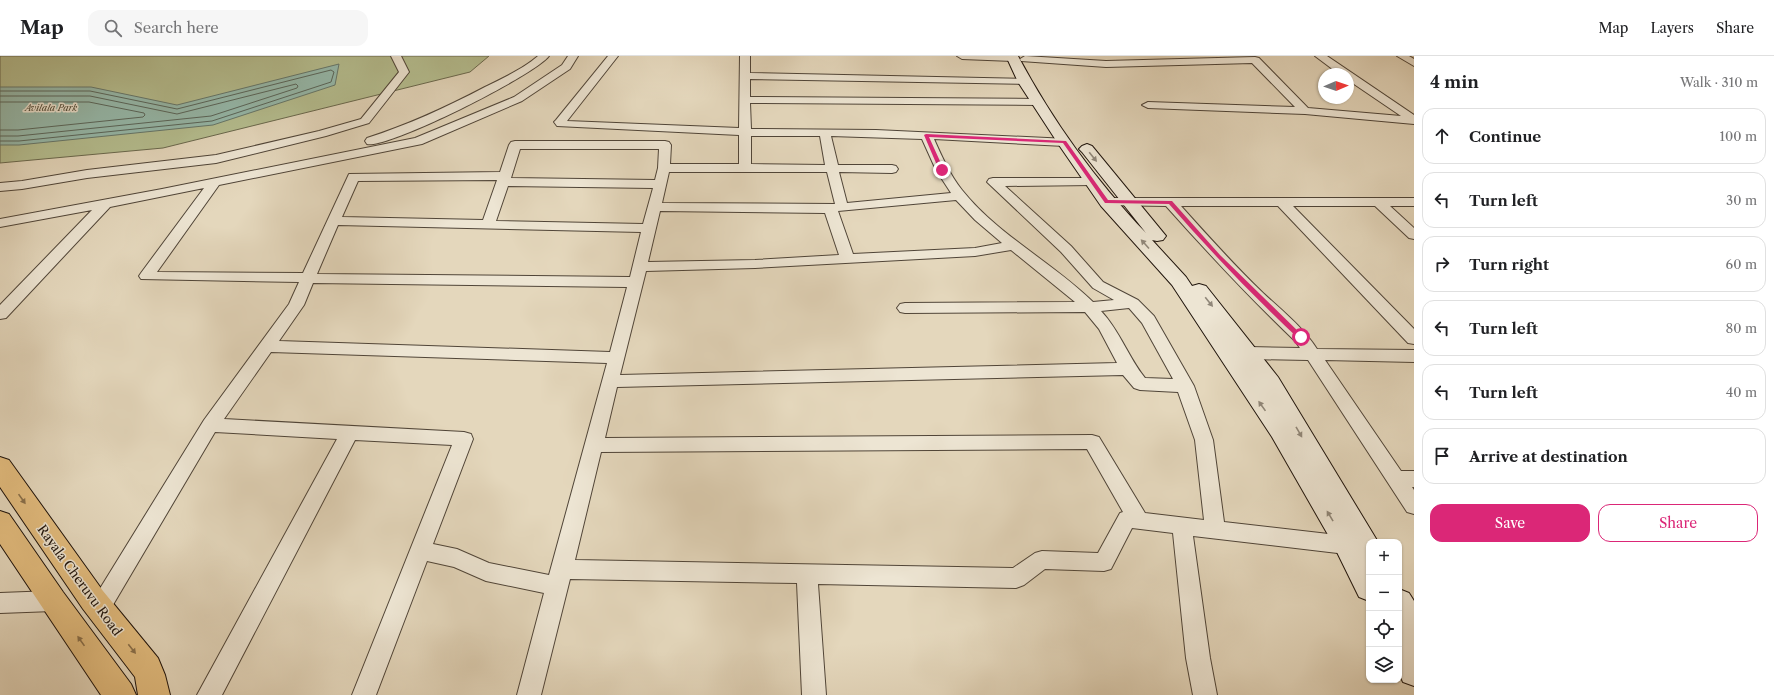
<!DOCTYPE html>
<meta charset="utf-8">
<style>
:root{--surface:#fff;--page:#f6f6f6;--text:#202124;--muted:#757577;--line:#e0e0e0;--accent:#db2777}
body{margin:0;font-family:"Libre Caslon Text",serif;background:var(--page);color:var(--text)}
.controls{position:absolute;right:12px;bottom:12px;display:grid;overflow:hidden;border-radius:8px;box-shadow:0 1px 3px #0004}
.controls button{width:36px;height:36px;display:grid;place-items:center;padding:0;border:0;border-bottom:1px solid var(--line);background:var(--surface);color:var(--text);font:20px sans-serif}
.compass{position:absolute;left:1318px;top:12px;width:36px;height:36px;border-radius:50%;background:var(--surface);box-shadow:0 1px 3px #0004;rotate:88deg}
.stop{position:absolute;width:12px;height:12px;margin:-9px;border:3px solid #db2777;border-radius:50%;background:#fff}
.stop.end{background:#db2777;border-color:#fff;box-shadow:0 1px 4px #0008}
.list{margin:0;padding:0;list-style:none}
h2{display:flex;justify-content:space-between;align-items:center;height:52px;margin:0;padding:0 16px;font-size:17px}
h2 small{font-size:13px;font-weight:400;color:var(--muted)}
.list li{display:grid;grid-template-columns:26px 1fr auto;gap:12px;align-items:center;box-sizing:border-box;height:56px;margin:0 8px 8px;padding:0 8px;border:1px solid var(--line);border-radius:12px}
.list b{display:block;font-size:15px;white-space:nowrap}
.list em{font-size:13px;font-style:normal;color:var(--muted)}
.actions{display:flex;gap:8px;padding:12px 16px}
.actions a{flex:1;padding:9px 0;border:1px solid var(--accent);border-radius:12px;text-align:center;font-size:14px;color:var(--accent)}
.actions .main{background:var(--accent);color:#fff}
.icon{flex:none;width:22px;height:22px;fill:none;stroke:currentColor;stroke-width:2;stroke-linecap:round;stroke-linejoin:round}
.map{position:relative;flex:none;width:1414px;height:639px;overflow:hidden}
header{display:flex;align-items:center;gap:24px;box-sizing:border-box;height:56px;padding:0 20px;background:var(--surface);border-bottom:1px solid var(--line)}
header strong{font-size:19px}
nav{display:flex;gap:22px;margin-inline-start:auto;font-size:14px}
.search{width:280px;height:36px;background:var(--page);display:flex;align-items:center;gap:10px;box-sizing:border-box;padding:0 14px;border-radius:12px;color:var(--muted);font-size:15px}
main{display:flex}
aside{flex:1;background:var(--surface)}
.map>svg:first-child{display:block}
.green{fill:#b5be90;stroke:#6a694e}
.water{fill:#96baac;stroke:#66786c}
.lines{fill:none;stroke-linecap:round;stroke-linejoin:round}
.shore{stroke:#5a675c;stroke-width:1}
.street-casing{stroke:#504538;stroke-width:2}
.secondary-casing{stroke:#1f140c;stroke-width:2}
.primary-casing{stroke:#1f140c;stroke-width:2}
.street{fill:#ede5d3;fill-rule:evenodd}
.secondary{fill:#ede5d3;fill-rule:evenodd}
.primary{fill:#e2bc7e;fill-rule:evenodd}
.oneway{fill:#908779}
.oneway2{fill:#8a704b}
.route{fill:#db2777}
.labels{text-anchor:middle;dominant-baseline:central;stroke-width:3;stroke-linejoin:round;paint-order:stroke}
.far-park-label{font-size:9px;font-style:italic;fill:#4c4734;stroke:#ede5d3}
.near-street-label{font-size:13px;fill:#1f140c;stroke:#ede5d3}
</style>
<header>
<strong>Map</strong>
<div class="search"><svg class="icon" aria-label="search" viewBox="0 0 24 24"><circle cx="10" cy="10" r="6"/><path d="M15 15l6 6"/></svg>Search here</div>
<nav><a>Map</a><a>Layers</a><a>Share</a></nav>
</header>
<main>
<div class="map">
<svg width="1414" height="639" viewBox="0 0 1414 639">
<rect width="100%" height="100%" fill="#e4d7bc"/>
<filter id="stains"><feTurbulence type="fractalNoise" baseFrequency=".005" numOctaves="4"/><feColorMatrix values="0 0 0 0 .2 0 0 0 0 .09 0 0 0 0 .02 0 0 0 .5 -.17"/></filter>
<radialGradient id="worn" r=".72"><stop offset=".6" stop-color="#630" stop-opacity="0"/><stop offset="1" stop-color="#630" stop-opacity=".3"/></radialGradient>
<path class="green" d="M 0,0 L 489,0 L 470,16 L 163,92 L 0,107 Z"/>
<path class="water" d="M 339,8 L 335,29 L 213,69 L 19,89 L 0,89 L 0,31 L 91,31 L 177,49 Z"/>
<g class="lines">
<g class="shore">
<path d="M 0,35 L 90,35 L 177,53 L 331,14 L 334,16 L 331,26 L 212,65 L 19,85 L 0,85"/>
<path d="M 0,40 L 90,40 L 177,58 L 296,28 L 298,30 L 297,32 L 211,60 L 18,80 L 0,80"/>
<path d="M 0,46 L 89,46 L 144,57 L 145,59 L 143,61 L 18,74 L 0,74"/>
</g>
<defs>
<g id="street">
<path d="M 391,0 L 401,0 L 409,16 L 369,67 L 326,80 L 216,107 L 87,122 L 22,133 L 0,135 L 0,127 L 22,125 L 87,114 L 216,99 L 319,75 L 361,63 L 399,16 Z"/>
<path d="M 538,0 L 549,0 C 535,19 388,93 367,88 L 365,85 L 367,82 C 408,69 447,51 485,31 C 503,22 523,13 538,0 Z"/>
<path d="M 568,0 L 578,0 L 570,13 L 522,45 L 422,88 L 219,129 L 157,216 L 303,217 L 349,118 L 500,116 L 509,89 L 511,86 L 515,85 L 665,85 L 669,86 L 671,89 L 670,108 L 739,108 L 739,79 L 557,70 L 554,66 L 556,64 L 608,0 L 618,0 L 567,65 L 739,72 L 740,0 L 750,0 L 750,17 L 1025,23 L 1029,24 L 1030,26 L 1029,28 L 750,23 L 750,41 L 1038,43 L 1043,46 L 1038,49 L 750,47 L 751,73 L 876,74 L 1068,83 L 1070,86 L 1068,89 L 1064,90 L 934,83 C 942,101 950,119 962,134 C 998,179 1052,206 1093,246 L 1114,244 L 1093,232 L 1061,196 L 987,126 L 989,123 L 993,122 L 1097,122 L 1099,125 L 1097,128 L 1093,129 L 1005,130 L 1071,190 L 1103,226 L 1138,244 L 1154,260 L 1194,330 L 1213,384 L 1224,466 L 1346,480 L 1353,483 L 1356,489 L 1353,495 L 1346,498 L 1193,480 L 1210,602 L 1217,639 L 1193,639 L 1186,602 L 1173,477 L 1132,472 L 1111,513 L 1104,515 L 1045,513 L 1024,529 L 1016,532 L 818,528 L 826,639 L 802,639 L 797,527 L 570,523 L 541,639 L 517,639 L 544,537 L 486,525 L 454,511 L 427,505 L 376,639 L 352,639 L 452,389 L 355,384 L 222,639 L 197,639 L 337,383 L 215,376 L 107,559 L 99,562 L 91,559 L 88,552 L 204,364 L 289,248 L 299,226 L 141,223 L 139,220 L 141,217 L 204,132 L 110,151 L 6,262 L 0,263 L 0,249 L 92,154 L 0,171 L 0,163 L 162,133 L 415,82 L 514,41 L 562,9 ZM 751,80 L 820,80 L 825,109 L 751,108 ZM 831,80 L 922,83 L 936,114 L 951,137 L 847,147 L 839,116 L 892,117 L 896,116 L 898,113 L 896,110 L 892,109 L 838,109 ZM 520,93 L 659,93 L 658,112 L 655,124 L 511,122 ZM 669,116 L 827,116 L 835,148 L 662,147 ZM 497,124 L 483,164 L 342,161 L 358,125 ZM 508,130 L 653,132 L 643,168 L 496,165 ZM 956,144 L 975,164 L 1002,187 L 975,192 L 853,198 L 838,155 ZM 660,155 L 825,157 L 839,199 L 755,204 L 648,206 ZM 338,169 L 641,176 L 630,221 L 317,218 ZM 1011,194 L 1075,246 L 905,247 L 900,248 L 897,252 L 900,256 L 905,257 L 1085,256 L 1099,273 L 1117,307 L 620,319 L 646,215 L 755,212 L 975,200 ZM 313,227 L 627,231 L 610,296 L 279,285 L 304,249 ZM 1129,252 L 1142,267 L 1173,323 L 1145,322 C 1128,301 1120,275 1101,255 ZM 271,296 L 607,307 L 549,519 L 489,507 L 457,493 L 433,488 L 473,383 L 471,378 L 464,376 L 224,363 ZM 1123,319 L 1134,332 L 1140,334 L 1178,336 L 1195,384 L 1204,464 L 1145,457 L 1099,381 L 1092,379 L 605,382 L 617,331 ZM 1087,393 L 1123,456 L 1120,457 L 1098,497 L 1042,495 L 1035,497 L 1013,512 L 575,504 L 601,396 Z"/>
<path d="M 957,0 L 1017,0 L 1018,2 L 1013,5 L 962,3 Z"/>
<path d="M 1025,0 L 1106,5 L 1255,1 L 1259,2 L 1308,52 L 1401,60 L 1348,24 L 1348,18 L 1339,18 L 1315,0 L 1327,0 L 1414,59 L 1414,68 L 1305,58 L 1148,52 L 1142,49 L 1148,46 L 1295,51 L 1252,7 L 1106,11 L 1021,5 L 1020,3 Z"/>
<path d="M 1397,0 L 1409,0 L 1414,3 L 1414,10 Z"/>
<path d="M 1107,142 L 1414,142 L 1414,150 L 1390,150 L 1414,172 L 1414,183 L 1409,182 L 1375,150 L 1293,150 L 1414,273 L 1414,288 L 1408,287 L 1278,150 L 1181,150 C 1207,179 1233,208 1261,235 C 1281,254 1302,270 1317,293 L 1414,294 L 1414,306 L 1325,304 L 1401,415 L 1414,415 L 1414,431 L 1412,431 L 1414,434 L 1414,458 L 1407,456 L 1308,304 L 1249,303 L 1243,301 L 1241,297 L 1243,293 L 1249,291 L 1300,292 L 1295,285 C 1250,242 1208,197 1166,150 L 1102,149 L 1100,146 L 1102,143 Z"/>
<path d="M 53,535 L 61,538 L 64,545 L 61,552 L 53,555 L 0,557 L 0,537 Z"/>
</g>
<g id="secondary">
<path d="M 1006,0 L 1018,0 C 1052,64 1096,125 1146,177 L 1082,96 L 1079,93 L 1082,90 L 1087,88 L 1092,90 L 1166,180 L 1163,184 L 1157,185 L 1152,184 L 1186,221 L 1192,230 L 1199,228 L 1206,230 L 1278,321 L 1378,486 L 1369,486 L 1369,545 L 1359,541 L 1331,484 L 1272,381 L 1172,229 L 1101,150 L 1059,89 L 1018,26 Z"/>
<path d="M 1399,533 L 1409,537 L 1414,545 L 1414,630 L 1403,626 L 1399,617 Z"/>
</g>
<g id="primary">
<path d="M 0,401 L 9,404 L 103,535 L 158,602 L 165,619 L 170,639 L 138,639 L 135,621 L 83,553 L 0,431 Z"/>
<path d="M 0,455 L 9,458 L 63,536 L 131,628 L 136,639 L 101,639 L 0,488 Z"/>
</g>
</defs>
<use href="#street" class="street-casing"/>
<use href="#secondary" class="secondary-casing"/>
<use href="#primary" class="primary-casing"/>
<use href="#street" class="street"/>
<use href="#secondary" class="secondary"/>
<use href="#primary" class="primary"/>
</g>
<defs><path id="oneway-solid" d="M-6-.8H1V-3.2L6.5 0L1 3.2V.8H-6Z"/></defs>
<g class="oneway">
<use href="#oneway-solid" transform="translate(1093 101) rotate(51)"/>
<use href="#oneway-solid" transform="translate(1145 188) rotate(-132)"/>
<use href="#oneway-solid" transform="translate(1209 246) rotate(51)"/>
<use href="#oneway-solid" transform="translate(1262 350) rotate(-125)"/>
<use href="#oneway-solid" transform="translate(1299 376) rotate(60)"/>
<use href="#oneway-solid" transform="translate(1330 460) rotate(-121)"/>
</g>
<g class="oneway2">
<use href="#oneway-solid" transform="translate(22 443) rotate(55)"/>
<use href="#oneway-solid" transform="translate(81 585) rotate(-125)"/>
<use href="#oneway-solid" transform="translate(132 593) rotate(52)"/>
</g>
<path class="route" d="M 926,78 L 1066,85 L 1108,144 L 1172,145 L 1220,199 L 1304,281 L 1299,283 C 1253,240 1210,195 1169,148 L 1105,147 L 1063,87 L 929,81 L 944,114 L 942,116 L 939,114 L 924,79 Z"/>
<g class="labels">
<g class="far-park-label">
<text x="51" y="51">Avilala Park</text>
</g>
<g class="near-street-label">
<text transform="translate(80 524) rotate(54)">Rayala Cheruvu Road</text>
</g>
</g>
<rect width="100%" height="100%" filter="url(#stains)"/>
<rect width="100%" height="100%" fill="url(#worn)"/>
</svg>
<div class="controls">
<button>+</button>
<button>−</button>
<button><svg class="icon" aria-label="locate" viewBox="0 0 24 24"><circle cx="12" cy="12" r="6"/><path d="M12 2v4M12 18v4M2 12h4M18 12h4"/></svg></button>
<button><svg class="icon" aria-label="layers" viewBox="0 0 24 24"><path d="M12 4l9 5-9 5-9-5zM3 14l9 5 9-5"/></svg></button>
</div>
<svg class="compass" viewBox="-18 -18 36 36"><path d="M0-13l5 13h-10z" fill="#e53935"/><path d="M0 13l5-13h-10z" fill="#757577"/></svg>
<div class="stop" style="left:1301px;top:281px"></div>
<div class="stop end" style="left:942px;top:114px"></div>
</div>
<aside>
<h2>4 min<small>Walk · 310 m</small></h2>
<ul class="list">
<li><svg class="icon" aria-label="ahead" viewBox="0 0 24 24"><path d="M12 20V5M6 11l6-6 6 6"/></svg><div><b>Continue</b></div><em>100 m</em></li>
<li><svg class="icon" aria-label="left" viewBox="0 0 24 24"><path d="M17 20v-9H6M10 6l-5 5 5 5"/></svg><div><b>Turn left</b></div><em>30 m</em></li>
<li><svg class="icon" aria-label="right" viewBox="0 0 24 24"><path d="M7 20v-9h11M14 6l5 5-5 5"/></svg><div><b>Turn right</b></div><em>60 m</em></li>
<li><svg class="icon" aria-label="left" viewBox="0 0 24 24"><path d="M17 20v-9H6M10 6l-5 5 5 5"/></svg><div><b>Turn left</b></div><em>80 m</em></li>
<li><svg class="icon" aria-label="left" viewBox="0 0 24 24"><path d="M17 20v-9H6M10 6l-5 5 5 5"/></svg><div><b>Turn left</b></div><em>40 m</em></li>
<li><svg class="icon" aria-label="arrive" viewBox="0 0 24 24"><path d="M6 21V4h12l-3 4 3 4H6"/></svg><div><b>Arrive at destination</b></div></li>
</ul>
<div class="actions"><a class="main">Save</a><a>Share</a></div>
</aside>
</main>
